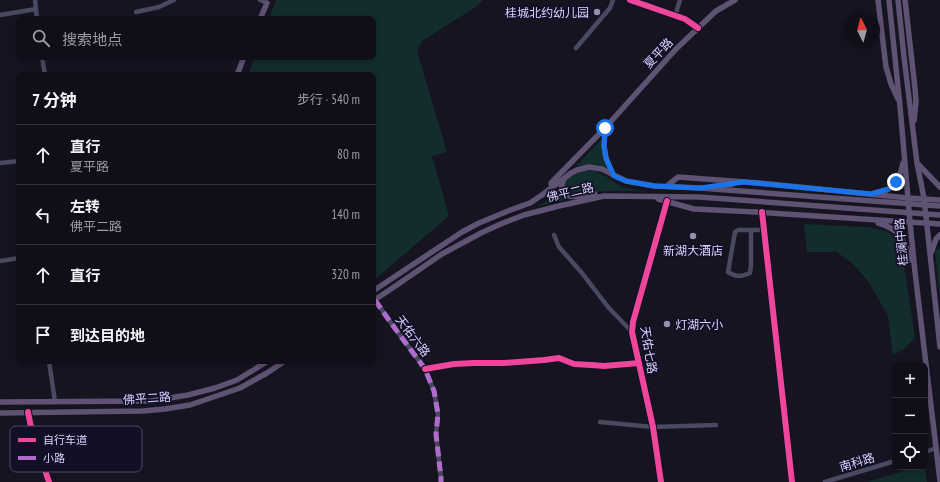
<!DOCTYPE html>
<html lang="zh">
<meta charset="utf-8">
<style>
:root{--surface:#100f19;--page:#1e1d26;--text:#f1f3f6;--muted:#9c9ca2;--line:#302f38}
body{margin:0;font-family:"PT Sans Narrow","Noto Sans SC",sans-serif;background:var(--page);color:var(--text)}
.controls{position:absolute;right:12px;bottom:12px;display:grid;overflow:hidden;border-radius:8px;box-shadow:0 2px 6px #0003}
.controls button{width:36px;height:36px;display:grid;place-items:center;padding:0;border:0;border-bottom:1px solid var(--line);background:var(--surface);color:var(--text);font:20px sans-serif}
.compass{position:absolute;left:844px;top:12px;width:36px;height:36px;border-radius:50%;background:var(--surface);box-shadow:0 2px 6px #0003;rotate:354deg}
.stop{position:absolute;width:12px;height:12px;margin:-9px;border:3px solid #1a73e8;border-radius:50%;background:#fff}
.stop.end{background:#1a73e8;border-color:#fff;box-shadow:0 1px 4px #0008}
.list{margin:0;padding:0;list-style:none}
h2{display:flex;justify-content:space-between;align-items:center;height:52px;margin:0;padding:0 16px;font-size:17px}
h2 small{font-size:13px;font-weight:400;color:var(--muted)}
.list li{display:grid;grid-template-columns:26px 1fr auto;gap:12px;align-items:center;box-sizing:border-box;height:60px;padding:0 16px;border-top:1px solid var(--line)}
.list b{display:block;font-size:15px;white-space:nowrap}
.list p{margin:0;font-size:13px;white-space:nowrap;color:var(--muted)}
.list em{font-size:13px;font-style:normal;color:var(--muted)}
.icon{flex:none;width:22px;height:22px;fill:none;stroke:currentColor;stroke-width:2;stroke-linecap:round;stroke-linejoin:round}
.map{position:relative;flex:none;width:940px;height:482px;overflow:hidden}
.search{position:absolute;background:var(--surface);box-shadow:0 2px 6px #0003;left:16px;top:16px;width:360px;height:44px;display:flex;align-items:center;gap:10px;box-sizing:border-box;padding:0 14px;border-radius:8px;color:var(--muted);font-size:15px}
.panel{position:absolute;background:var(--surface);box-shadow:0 2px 6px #0003;left:16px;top:72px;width:360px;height:292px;border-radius:8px}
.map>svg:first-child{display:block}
.green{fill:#132c2d}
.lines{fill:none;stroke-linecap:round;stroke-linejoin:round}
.minor{stroke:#4a4962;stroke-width:4.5}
.major{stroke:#5e5373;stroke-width:5.5}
.quiet{stroke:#b06ccc;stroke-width:5;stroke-dasharray:10 5;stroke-linecap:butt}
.cycleway-casing{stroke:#130f26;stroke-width:8}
.cycleway{stroke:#ed469a;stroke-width:6}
.route{stroke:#1a73e8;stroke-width:5}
.poi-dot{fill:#9591b1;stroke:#130f26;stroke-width:1.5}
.labels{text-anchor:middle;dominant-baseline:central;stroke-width:3.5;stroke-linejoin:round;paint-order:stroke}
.poi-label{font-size:12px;fill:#d9d4ff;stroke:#130f26;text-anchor:end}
.street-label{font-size:12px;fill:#d9d4ff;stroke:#130f26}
.key{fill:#130f26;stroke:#4e4a67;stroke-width:1}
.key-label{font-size:11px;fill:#d9d4ff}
</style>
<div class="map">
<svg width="940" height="482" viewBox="0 0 940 482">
<rect width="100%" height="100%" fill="#161421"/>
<g class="green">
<path d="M 276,0 L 483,0 L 474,8 L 422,41 L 417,51 L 447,152 L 432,156 L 449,216 L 373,281 L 373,75 L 248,75 L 255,57 L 373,57 L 373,19 L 269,19 Z"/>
<path d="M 601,140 L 602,149 L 609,169 C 595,163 591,165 576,166 Z"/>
<path d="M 588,170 L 595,171 L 604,175 L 622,187 L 647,192 C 628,191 608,190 589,193 C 583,194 573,197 568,194 C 566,193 565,191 564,189 C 560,176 579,171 588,170 Z"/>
<path d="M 558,190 L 565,200 L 536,207 L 548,200 Z"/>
<path d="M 804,224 L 868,227 L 888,232 L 898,238 L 902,252 L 915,337 L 904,349 L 893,355 L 888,316 L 868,281 L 853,264 L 837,252 L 807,252 Z"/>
<path d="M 940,248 L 940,298 L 935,251 Z"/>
<path d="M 925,465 L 927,482 L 867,482 L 917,467 L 925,467 Z"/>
</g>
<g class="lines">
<g class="minor">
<path d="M 35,0 L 37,19"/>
<path d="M 260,0 L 267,3"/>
<path d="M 630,0 L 685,19 L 698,28"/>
<path d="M 136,12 L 159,7 L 174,0"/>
<path d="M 0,15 L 36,9"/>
<path d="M 675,16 L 680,0"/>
<path d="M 576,48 L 610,8 L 613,0"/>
<path d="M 42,57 L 45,75"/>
<path d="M 0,163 L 19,161"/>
<path d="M 762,212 L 792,482"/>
<path d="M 751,230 L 751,265 L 750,273 C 741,277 736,277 728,272 L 735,232 L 738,230 L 764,230"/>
<path d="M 554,235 L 559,247 L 582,273 L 608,307 L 632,332"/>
<path d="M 0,261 L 19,258"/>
<path d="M 375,300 L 391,323 L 425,369 L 434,391 L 438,414 L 436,434 L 441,478 L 441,482"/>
<path d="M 49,361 L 55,402"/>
<path d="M 425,369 L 454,364 L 474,363 L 504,363 L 544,360 L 559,358 L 574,364 L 591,365 L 604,366 L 639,363"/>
<path d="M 28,412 L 32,432 L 49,482"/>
<path d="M 600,422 L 653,427 L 716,425"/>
<path d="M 925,452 L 936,448"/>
<path d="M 661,482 L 653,427 L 632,332 L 633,322 L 667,201"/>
<path d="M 825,482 L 895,461"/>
</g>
<g class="major">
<path d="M 878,0 L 886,67 L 891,84 L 898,99"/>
<path d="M 889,0 L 900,106 L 910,222 L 915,272 L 940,481"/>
<path d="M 898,0 L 904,57 L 917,163 L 924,198 L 940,347"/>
<path d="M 905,0 L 915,88 L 916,102 L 914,121"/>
<path d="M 260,19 L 267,3"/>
<path d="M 237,75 L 244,57"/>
<path d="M 605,128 L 604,146 L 606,158 L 613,175"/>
<path d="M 918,164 L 940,187"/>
<path d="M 564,179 C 553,203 582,196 595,194"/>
<path d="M 667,186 L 678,177 L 759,183 L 908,198 L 940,200"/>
<path d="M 712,187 L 733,184"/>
<path d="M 552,188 L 551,183 L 605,128 L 676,49 L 716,11 L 735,0"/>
<path d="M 874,193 C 879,192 883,191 887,190 C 897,186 901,172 903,163"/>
<path d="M 658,199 L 694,209 L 756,212 L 940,224"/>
<path d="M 878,223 C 900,229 904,240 911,260"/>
<path d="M 931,253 L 936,239 L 940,235"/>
<path d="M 373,291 L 462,232 L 479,223 L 508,211 L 530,203 L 542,195 L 571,173 L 577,170 L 589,167 L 602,169 L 626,181 L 654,186 L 700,188 L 940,206"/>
<path d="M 373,301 L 394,287 L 442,254 L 483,232 L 503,223 L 524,215 L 559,206 L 604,196 L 699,197 L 940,215"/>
<path d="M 0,402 L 151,401 L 188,395 L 215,388 L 237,380 L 268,361"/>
<path d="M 0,413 L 143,411 L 165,409 L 190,405 L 240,388 L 267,373 L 285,361"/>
</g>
<path class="quiet" d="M 375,300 L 391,323 L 425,369 L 434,391 L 438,414 L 436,434 L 441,478 L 441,482"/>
<defs>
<g id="cycleway">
<path d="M 630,0 L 685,19 L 698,28"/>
<path d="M 762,212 L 792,482"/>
<path d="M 425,369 L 454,364 L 474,363 L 504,363 L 544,360 L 559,358 L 574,364 L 591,365 L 604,366 L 639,363"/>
<path d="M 28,412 L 32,432 L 49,482"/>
<path d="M 661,482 L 653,427 L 632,332 L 633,322 L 667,201"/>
</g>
</defs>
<use href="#cycleway" class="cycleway-casing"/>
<use href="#cycleway" class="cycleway"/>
</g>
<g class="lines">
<path class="route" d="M 605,128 L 604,146 L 606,158 L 614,176 L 626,181 L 654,186 L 700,188 L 744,182 L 872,194 L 888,189 L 896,182"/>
</g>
<g class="poi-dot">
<circle cx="597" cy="12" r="4"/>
<circle cx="693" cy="236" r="4"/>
<circle cx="667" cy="324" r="4"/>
</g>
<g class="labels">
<g class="poi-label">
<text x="589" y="12">桂城北约幼儿园</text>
<text x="693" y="250" text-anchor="middle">新湖大酒店</text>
<text x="675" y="324" text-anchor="start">灯湖六小</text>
</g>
<g class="street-label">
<text transform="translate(658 53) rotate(-47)">夏平路</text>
<text transform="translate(570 192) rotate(-13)">佛平二路</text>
<text transform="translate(901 242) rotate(-95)">桂澜中路</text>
<text transform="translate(413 336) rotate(53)">天佑六路</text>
<text transform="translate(649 350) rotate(81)">天佑七路</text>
<text transform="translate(147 398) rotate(-4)">佛平二路</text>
<text transform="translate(857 462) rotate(-17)">南科路</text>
</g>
</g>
<rect x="10" y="426" width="132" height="46" rx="6" class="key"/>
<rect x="18" y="438" width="18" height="4" fill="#ed469a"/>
<rect x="18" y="456" width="18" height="4" fill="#b06ccc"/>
<g class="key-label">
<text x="43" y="444">自行车道</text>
<text x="43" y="462">小路</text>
</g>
</svg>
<div class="controls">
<button>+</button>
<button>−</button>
<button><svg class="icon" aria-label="locate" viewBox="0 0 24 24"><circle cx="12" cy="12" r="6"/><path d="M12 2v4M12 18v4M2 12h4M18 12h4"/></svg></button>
</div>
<svg class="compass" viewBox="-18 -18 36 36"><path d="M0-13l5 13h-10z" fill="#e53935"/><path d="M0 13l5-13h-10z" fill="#9c9ca2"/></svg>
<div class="stop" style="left:605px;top:128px"></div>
<div class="stop end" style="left:896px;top:182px"></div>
<div class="search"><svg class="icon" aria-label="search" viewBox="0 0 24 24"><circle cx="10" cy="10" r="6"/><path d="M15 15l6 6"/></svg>搜索地点</div>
<section class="panel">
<h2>7 分钟<small>步行 · 540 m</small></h2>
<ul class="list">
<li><svg class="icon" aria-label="ahead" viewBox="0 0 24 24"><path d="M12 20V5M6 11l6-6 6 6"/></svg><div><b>直行</b><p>夏平路</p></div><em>80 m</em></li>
<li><svg class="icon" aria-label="left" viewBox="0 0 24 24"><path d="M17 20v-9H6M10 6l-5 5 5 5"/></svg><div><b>左转</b><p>佛平二路</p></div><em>140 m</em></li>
<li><svg class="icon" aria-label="ahead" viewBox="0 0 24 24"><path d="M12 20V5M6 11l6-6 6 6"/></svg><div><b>直行</b></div><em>320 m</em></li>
<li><svg class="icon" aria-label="arrive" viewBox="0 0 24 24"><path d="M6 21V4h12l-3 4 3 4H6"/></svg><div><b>到达目的地</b></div></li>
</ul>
</section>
</div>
